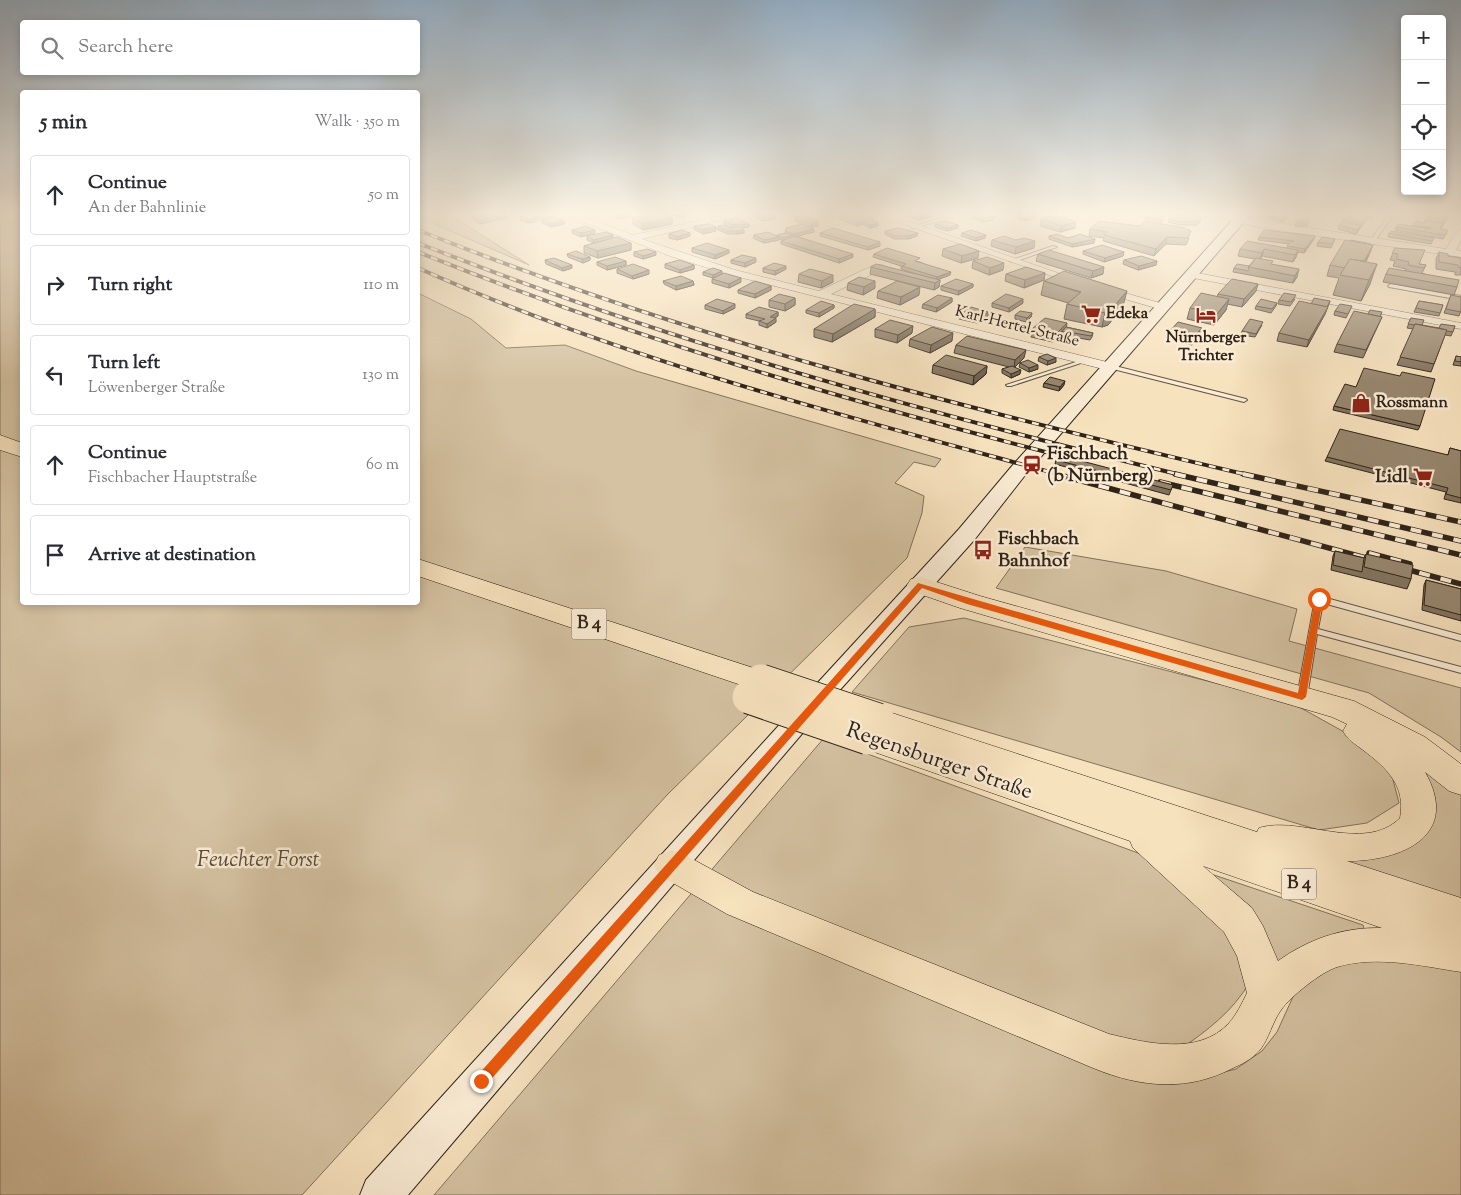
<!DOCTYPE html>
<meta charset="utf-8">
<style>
:root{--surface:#fff;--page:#f2f2f3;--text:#2b2b33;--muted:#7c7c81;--line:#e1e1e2}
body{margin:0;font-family:"Sorts Mill Goudy",serif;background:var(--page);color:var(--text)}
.controls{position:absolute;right:15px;top:15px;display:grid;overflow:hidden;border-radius:5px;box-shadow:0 2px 8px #0003}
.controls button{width:45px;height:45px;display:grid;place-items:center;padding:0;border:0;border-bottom:1px solid var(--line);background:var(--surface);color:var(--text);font:25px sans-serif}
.stop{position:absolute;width:15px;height:15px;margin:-11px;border:4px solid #ea580c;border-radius:50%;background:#fff}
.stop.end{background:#ea580c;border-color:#fff;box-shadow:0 1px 5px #0008}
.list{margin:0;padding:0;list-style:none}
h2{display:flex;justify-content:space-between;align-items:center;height:65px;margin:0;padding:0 20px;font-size:21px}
h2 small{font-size:16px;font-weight:400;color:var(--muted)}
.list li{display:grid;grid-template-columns:32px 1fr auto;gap:15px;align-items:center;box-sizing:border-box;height:80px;margin:0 10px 10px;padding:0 10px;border:1px solid var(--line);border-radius:5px}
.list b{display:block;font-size:19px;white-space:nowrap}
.list p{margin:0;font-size:16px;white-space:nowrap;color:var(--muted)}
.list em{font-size:16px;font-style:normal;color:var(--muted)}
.icon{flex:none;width:28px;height:28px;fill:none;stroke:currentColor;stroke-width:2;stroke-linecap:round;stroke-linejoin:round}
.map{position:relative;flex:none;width:1461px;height:1195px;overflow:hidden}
.search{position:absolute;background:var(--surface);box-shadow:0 2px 8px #0003;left:20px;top:20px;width:400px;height:55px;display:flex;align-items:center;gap:12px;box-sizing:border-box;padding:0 18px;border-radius:5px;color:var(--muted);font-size:19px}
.panel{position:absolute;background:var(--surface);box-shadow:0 2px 8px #0003;left:20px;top:90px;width:400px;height:515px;border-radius:5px}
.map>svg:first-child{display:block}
.green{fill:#d5c2a2;stroke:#82725d}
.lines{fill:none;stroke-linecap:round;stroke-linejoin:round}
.lane-casing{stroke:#615342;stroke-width:2}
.street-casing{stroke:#615342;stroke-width:1}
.secondary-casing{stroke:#2f2318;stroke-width:2}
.primary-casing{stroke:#2f2318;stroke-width:1}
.lane{fill:#faecd5;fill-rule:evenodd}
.street{fill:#faecd5;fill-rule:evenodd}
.secondary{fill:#faecd5;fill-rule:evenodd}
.primary{fill:#f7e2be;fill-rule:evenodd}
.rail-far1-casing{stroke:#2f2318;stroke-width:4}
.rail-casing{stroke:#2f2318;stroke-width:5.5}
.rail-far1{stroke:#faecd5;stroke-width:2.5;stroke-dasharray:7;stroke-linecap:butt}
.rail{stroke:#faecd5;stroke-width:4;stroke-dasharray:11;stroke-linecap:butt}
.primary-bridge-casing{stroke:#2f2318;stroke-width:35;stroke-linecap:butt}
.primary-bridge{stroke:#f7e2be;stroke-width:33}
.wall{fill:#82735f;stroke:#2f2318}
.shaded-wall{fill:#6a5e4d;stroke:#2f2318}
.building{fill:#97866e;stroke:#2f2318}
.route{fill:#ea580c}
.labels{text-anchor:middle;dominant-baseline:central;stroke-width:5;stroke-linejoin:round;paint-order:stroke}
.far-poi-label{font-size:16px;font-weight:bold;fill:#2f2318;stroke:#faecd5;text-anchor:start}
.far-street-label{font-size:16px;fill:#2f2318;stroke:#faecd5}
.shield{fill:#faecd5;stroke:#6c5f51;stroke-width:1}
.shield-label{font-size:18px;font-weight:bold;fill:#2f2318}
.poi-label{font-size:19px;font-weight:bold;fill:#2f2318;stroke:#faecd5;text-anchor:start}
.near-street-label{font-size:22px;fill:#2f2318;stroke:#faecd5}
.near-park-label{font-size:22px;font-style:italic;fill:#584b3a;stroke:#faecd5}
</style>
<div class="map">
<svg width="1461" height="1195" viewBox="0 0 1461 1195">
<rect width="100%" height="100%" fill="#f7e2be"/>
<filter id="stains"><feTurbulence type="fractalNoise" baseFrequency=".004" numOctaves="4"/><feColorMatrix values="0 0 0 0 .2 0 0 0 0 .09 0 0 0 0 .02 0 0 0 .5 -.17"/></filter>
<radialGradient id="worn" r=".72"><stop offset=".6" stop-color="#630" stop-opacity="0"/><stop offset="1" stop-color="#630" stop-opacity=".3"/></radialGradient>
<g class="green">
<path d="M 0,215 L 22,215 L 22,602 L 418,602 L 418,293 L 471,319 L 506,348 L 565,345 L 636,371 L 941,459 L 935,467 L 914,462 L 895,483 L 924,496 L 922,513 L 907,558 L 667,795 L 302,1195 L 0,1195 Z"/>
<path d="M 418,215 L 450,215 L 529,265 L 418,217 Z"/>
<path d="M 1025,547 L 1166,571 L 1297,609 L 1289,641 L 1461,688 L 1461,752 L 1441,737 L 1369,693 L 996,588 Z"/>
<path d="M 964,618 L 1292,703 L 1364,743 L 1391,772 L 1399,803 L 1367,823 L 1319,830 L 852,692 L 909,627 Z"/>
<path d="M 824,738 L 1149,857 L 1213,904 L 1250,982 C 1232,1012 1208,1030 1179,1050 L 1189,1081 L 1236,1069 L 1262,1051 L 1277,1032 L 1297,988 L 1344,957 L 1461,967 L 1461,1195 L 434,1195 Z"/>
<path d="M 1411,762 L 1461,791 L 1461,900 L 1286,843 L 1398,847 Z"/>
<path d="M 1214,875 L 1363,925 L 1365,932 L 1278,962 L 1209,877 Z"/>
</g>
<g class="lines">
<defs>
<g id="lane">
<path d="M 952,215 L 956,216 L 913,228 L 911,227 Z"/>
<path d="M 1389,215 L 1393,215 L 1374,242 L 1370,242 L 1370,241 Z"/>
<path d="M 1053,246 L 1057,247 L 1014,262 L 1009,261 Z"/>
<path d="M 1391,284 L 1461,296 L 1461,300 L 1389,287 L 1388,286 Z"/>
<path d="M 1082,360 L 1087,361 L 1011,386 L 1007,386 L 1006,385 Z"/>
<path d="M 1111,365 L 1246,399 L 1247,400 L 1244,402 L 1109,368 L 1108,367 Z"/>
<path d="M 1319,596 L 1461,635 L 1461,641 L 1323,603 L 1318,629 L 1461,667 L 1461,673 L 1317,634 L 1307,697 L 1305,699 L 1299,699 L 1297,697 L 1315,599 Z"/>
</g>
<g id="street">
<path d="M 566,215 L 579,215 L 633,235 L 725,215 L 742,215 L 642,239 L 735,270 L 819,291 L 874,265 L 882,265 L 896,271 L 891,274 L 879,271 L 831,294 L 1115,364 L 1117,367 L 1111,371 L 727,274 L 670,256 Z"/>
<path d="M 877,215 L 890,215 L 1084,282 L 1079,285 L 1075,284 Z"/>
<path d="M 1208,215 L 1227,215 L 1446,249 L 1458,230 L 1461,229 L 1461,240 L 1456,250 L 1461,251 L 1461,257 L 1263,228 Z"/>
<path d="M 1192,272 L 1461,323 L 1461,329 L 1188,277 L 1187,275 Z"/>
<path d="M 1104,287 L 1167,305 L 1169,307 L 1163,310 L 1100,292 L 1100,288 Z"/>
</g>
<path id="secondary" d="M 1237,215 L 1250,215 L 1026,474 L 975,539 L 830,701 L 408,1195 L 360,1195 L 366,1180 L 812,689 L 959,529 L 1012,466 Z"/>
<g id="primary">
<path d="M 0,435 L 22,443 L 22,457 L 0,450 Z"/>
<path d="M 418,559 L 772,674 L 776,681 L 772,688 L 761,691 L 750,688 L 418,576 Z"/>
<path d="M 921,577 L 980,596 L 1354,701 L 1425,737 L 1461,764 L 1461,795 L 1449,791 L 1425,772 C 1461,835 1403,861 1347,861 L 1461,898 L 1461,972 C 1422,966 1376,955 1337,967 C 1321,972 1290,997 1281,1010 C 1272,1023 1269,1038 1260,1050 C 1252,1059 1242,1064 1231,1069 C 1186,1092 1139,1087 1093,1068 L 727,914 L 659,875 L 654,865 L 659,855 L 672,850 L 685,855 L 753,892 L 1109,1034 C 1146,1043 1199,1056 1229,1023 C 1237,1014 1242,1003 1247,993 L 1237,956 L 1224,932 L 1133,848 L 1130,841 L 857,746 L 852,738 L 857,730 L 866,727 L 862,720 L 867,712 L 878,709 L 889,712 L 1257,832 L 1259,828 C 1300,815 1364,854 1400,818 C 1406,786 1387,768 1363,750 C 1355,744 1348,740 1343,731 L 1347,724 L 1332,717 L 960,608 L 911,591 L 907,585 L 911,579 ZM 1203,866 L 1382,928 C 1343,927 1309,939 1278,961 L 1263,926 L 1252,908 Z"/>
</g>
</defs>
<use href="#lane" class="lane-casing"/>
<use href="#street" class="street-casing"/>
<use href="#secondary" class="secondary-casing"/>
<use href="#primary" class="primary-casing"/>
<use href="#lane" class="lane"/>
<use href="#street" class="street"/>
<use href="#secondary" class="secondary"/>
<use href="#primary" class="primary"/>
<defs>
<g id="rail-far1">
<path d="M 418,230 C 686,338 967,409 1248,475"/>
<path d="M 418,243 C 665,341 923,412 1181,475"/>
<path d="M 418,252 C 631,338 850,402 1073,459"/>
<path d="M 418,268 C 627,361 841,415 1061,475"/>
</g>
<g id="rail">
<path d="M 1056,474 L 1377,561"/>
<path d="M 1175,474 L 1461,541"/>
<path d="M 1243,474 L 1461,522"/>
<path d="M 1160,482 L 1461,555"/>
<path d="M 1369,553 L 1410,564"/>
<path d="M 1398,567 L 1461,584"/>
</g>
</defs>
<use href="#rail-far1" class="rail-far1-casing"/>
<use href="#rail" class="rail-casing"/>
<use href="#rail-far1" class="rail-far1"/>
<use href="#rail" class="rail"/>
<defs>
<g id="primary-bridge">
<path d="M 761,681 L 878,720"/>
<path d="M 749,697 L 868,738"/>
</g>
</defs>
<use href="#primary-bridge" class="primary-bridge-casing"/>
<use href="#primary-bridge" class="primary-bridge"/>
</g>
<g class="wall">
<path d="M 479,215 L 506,215 L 507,218 L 480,224 L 473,220 L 472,217 Z"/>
<path d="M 536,215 L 555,215 L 555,217 L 564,221 L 564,224 L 551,227 L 542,223 L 542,220 L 537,218 L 537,221 L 528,223 L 520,220 L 520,217 L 536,217 Z"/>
<path d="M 611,215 L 630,215 L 630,216 L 620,219 Z"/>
<path d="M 672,215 L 693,215 L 679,218 Z"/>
<path d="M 754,215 L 775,215 L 775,219 L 763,221 L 754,217 Z"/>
<path d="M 837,215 L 866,215 L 874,221 L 878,226 L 870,228 L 862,224 L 857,226 L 839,219 L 839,216 Z"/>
<path d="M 906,215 L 931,215 L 931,217 L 919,220 L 906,216 Z"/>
<path d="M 972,215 L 993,220 L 983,222 L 971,218 Z"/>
<path d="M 1018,215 L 1036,215 L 1035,218 L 1026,221 L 1018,219 Z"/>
<path d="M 1146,215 L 1164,220 L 1161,222 L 1145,219 Z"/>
<path d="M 1269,215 L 1289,215 L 1283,222 L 1268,218 Z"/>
<path d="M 1346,215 L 1375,215 L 1372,219 L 1368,218 L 1356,234 L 1338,229 L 1339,225 Z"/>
<path d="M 1428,215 L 1449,215 L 1441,229 L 1447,233 L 1443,239 L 1395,230 L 1396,227 L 1413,226 L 1413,225 L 1424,223 Z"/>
<path d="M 795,217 L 818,222 L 818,226 L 811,227 L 814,232 L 796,236 L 853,257 L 839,263 L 781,244 L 781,241 L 782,240 L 779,239 L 779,240 L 764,243 L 753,238 L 754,235 L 777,236 L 777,235 L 785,233 L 786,228 L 803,224 L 795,221 Z"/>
<path d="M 632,218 L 672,218 L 672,224 L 643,230 L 633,224 Z"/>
<path d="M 1041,219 L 1075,228 L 1060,232 L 1040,226 Z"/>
<path d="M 1169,219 L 1201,220 L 1197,225 L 1180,225 L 1168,222 Z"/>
<path d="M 724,221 L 749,224 L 749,227 L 742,228 L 744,230 L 744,233 L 737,234 L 728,234 L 718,230 L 718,226 L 730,228 L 724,224 Z"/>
<path d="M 1296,222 L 1308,225 L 1306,227 L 1295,226 Z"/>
<path d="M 935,224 L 958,225 L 958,228 L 947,231 L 935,227 Z"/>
<path d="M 694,226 L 716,227 L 716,231 L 703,234 L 694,229 Z"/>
<path d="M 1090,229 L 1189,238 L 1186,245 L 1166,244 L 1154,256 L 1103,241 L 1104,238 L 1089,236 Z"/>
<path d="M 572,230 L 595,233 L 581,237 L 572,233 Z"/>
<path d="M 885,231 L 918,233 L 917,236 L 908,239 L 894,239 L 885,234 Z"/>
<path d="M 820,233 L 880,246 L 868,250 L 820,236 Z"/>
<path d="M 962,233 L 986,235 L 985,238 L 976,241 L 961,236 Z"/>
<path d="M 1389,233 L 1434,238 L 1431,244 L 1388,237 Z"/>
<path d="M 669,234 L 690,236 L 677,240 L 669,238 Z"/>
<path d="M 587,236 L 613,238 L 631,243 L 631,250 L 598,258 L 584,253 L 584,246 L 594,243 L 587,240 Z"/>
<path d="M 1049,236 L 1068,238 L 1095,239 L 1094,243 L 1072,247 L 1049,239 Z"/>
<path d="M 1259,237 L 1314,239 L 1304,253 L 1298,252 L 1296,257 L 1293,262 L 1262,256 L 1260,259 L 1297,277 L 1293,283 L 1233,272 L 1234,268 L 1249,266 L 1255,259 L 1238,256 L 1240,249 L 1287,248 L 1289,244 L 1258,240 Z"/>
<path d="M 1335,239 L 1331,248 L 1317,246 L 1318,242 Z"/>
<path d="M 992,240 L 1034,248 L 1015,254 L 991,246 Z"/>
<path d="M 1366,243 L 1373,245 L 1366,262 L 1370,284 L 1361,301 L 1333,295 L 1339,278 L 1327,276 L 1330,265 Z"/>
<path d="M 692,248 L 729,253 L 715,259 L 692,252 Z"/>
<path d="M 1395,248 L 1420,264 L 1426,265 L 1422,273 L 1457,287 L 1454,295 L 1383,282 L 1386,274 L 1406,270 L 1406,269 L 1393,266 L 1395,261 L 1390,260 Z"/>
<path d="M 943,249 L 978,258 L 961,263 L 942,256 Z"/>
<path d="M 1083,251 L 1124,252 L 1123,256 L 1104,262 L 1083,254 Z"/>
<path d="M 634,252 L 656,255 L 643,259 L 634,256 Z"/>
<path d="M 1439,252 L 1448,256 L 1461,258 L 1461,275 L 1455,275 L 1455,272 L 1436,269 L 1436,259 Z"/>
<path d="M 567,254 L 590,257 L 590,260 L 583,263 L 568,257 Z"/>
<path d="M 874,254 L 920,262 L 950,275 L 939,279 L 940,280 L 939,287 L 934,290 L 870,274 L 871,267 L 916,274 L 901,269 L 901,266 L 873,257 Z"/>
<path d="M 1038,254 L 1103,274 L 1091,278 L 1036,261 Z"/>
<path d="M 545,260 L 572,268 L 563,271 L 546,264 Z"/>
<path d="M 731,260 L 756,262 L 745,267 L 731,263 Z"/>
<path d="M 1124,260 L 1157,261 L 1156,265 L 1138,270 L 1123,264 Z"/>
<path d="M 626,261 L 626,265 L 607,270 L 597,265 L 597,262 Z"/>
<path d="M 973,261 L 1003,270 L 989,275 L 972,268 Z"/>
<path d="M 665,264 L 694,265 L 694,269 L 680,273 L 665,268 Z"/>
<path d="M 763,268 L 786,269 L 775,275 L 763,272 Z"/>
<path d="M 617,269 L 649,274 L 633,279 L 617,273 Z"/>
<path d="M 703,272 L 722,274 L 713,278 L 703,275 Z"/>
<path d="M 1045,273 L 1044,280 L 1024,288 L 1005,281 L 1006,274 Z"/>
<path d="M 799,274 L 833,282 L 821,288 L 798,282 Z"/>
<path d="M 712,279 L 741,282 L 729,288 L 712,283 Z"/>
<path d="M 663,281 L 693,281 L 694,285 L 676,290 L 664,284 Z"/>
<path d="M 1044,281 L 1123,306 L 1108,325 L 1102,327 L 1064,319 L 1067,304 L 1068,303 L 1041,295 Z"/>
<path d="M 848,283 L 875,288 L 863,295 L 847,290 Z"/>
<path d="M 973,284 L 973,287 L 958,295 L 941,290 L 941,286 Z"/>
<path d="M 771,286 L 771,290 L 755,298 L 738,293 L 738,290 Z"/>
<path d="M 878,291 L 919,295 L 900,305 L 877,298 Z"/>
<path d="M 1256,291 L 1242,307 L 1227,304 L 1226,310 L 1214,325 L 1187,319 L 1190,308 L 1217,297 L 1218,294 Z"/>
<path d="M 1451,295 L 1461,311 L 1459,316 L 1444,313 Z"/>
<path d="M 795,298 L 795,305 L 785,311 L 769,307 L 769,300 Z"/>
<path d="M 952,298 L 952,302 L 936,312 L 922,308 L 923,304 Z"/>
<path d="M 1295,299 L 1290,306 L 1278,304 L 1279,300 Z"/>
<path d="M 1330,301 L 1325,314 L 1307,347 L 1277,341 L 1279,333 L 1311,304 Z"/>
<path d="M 1419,301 L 1443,305 L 1439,316 L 1414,312 Z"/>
<path d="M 992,303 L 1023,303 L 1009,312 L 992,307 Z"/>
<path d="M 1277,303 L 1276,306 L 1271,313 L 1255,309 L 1256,306 Z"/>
<path d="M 705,305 L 735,308 L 723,314 L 705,309 Z"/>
<path d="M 834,305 L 834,308 L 819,317 L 806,313 L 806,310 Z"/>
<path d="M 875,309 L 875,317 L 832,342 L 814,337 L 814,329 Z"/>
<path d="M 1350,310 L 1346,318 L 1334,315 L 1335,311 Z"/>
<path d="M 778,312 L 778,316 L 775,318 L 776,322 L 767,328 L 759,325 L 759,321 L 746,318 L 746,314 Z"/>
<path d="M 1032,313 L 1031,317 L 1026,322 L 1015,319 L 1015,315 Z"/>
<path d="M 1368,314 L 1382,317 L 1363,358 L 1334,352 L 1337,344 Z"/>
<path d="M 960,315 L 988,316 L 977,323 L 959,319 Z"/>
<path d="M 1411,318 L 1422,325 L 1439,328 L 1455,326 L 1451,336 L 1445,335 L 1431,372 L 1397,365 L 1413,329 L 1407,328 Z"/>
<path d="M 1262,325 L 1255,337 L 1241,335 L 1242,331 Z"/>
<path d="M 1066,327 L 1093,333 L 1092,337 L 1090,340 L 1061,335 L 1053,342 L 1031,337 L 1032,329 Z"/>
<path d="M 875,329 L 912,333 L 897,343 L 875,337 Z"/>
<path d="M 1170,331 L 1200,335 L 1192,345 L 1168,339 Z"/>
<path d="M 910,339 L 952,341 L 930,353 L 909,346 Z"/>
<path d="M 956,345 L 1024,358 L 1014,367 L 1020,374 L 1011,378 L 1002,373 L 1002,369 L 1009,367 L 954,353 Z"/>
<path d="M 1456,356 L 1461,357 L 1461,366 L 1453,365 Z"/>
<path d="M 1039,357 L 1056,362 L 1047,365 L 1038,361 Z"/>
<path d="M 1020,363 L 1038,369 L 1029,372 L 1019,367 Z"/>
<path d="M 933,365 L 987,366 L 986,374 L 973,385 L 932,373 Z"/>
<path d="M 1044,383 L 1064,385 L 1059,391 L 1043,387 Z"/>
<path d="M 1334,406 L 1420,426 L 1418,430 L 1333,410 Z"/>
<path d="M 1450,448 L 1461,451 L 1461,503 L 1444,499 L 1446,492 L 1325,461 L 1327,457 L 1448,455 Z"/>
<path d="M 1056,460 L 1173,485 L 1169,495 L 1055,464 Z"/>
<path d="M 1335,551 L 1364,558 L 1366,554 L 1411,579 L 1407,589 L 1331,570 L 1333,556 Z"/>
<path d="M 1426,580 L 1461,589 L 1461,621 L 1422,610 L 1424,585 Z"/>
</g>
<g class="shaded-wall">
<path d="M 504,215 L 506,215 L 507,218 L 480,224 L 480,220 Z"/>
<path d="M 555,215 L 555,218 L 543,221 L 543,218 Z"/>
<path d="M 619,215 L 630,215 L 630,216 L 620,219 Z"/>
<path d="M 679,215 L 693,215 L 679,218 Z"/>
<path d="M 927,215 L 931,215 L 931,217 L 919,220 L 919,217 Z"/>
<path d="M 1036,215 L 1035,218 L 1026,221 L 1026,218 Z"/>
<path d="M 1286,215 L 1289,215 L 1283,222 L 1285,216 Z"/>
<path d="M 1367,215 L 1369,215 L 1368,218 L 1356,234 L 1362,222 Z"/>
<path d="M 1448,215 L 1449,215 L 1442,227 L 1445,220 Z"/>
<path d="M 775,216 L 775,219 L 763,221 L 763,218 Z"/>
<path d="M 994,216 L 993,220 L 983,222 L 983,219 Z"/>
<path d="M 537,218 L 537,221 L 528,223 L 528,220 Z"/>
<path d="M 672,218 L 672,224 L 643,230 L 643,224 Z"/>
<path d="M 564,221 L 564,224 L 551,227 L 551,224 Z"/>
<path d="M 815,221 L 817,221 L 817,223 L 818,222 L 818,226 L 810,227 L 811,224 Z"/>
<path d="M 862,221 L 862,224 L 857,226 L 857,223 Z"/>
<path d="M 1076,222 L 1075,228 L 1060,232 L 1061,226 Z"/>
<path d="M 878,223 L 878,226 L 870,228 L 871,225 Z"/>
<path d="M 749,224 L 749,227 L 732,229 L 732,225 Z"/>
<path d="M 958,225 L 958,228 L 947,231 L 947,228 Z"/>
<path d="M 716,227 L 716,231 L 703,234 L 702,230 Z"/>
<path d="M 814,229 L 814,232 L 794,237 L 794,234 Z"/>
<path d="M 595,230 L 595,233 L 581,237 L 580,233 Z"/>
<path d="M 744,230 L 744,233 L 737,234 L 737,231 Z"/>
<path d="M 690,233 L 690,236 L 677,240 L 677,237 Z"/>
<path d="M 918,233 L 917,236 L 908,239 L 908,236 Z"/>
<path d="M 613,235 L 613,239 L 594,243 L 594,240 Z"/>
<path d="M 792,235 L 792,239 L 783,241 L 783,238 Z"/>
<path d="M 986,235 L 985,238 L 976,241 L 976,238 Z"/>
<path d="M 1315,236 L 1314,239 L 1304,253 L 1305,249 Z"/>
<path d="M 779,237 L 779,240 L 764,243 L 764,240 Z"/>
<path d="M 1167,237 L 1166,244 L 1154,256 L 1156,249 Z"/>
<path d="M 1095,239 L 1094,243 L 1072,247 L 1072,244 Z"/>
<path d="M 1035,241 L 1034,248 L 1015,254 L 1016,247 Z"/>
<path d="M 880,242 L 880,246 L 868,250 L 868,247 Z"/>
<path d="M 631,243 L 631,250 L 598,258 L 597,251 Z"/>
<path d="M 1373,245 L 1369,255 L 1357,278 L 1360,271 Z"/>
<path d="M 1264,249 L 1262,256 L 1260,260 L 1262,253 Z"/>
<path d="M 729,250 L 729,253 L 715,259 L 715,255 Z"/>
<path d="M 1298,250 L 1296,257 L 1293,262 L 1295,255 Z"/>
<path d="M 979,251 L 978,258 L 961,263 L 962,256 Z"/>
<path d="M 656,252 L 656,255 L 643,259 L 643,256 Z"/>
<path d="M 1124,252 L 1123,256 L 1104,262 L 1105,258 Z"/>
<path d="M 853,254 L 853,257 L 839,263 L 839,259 Z"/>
<path d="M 590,257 L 590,260 L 583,263 L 582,259 Z"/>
<path d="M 756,258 L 756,262 L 745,267 L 745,263 Z"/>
<path d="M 626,261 L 626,265 L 607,270 L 607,266 Z"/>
<path d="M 1157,261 L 1156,265 L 1138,270 L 1139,266 Z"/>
<path d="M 1004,263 L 1003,270 L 989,275 L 990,268 Z"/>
<path d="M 1377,264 L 1370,284 L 1361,301 L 1369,280 Z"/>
<path d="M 572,265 L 572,268 L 563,271 L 562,268 Z"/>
<path d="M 694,265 L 694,269 L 680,273 L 680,270 Z"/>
<path d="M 786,266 L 786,269 L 775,275 L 775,271 Z"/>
<path d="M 1104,267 L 1103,274 L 1091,278 L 1093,271 Z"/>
<path d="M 1299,269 L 1297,277 L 1293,283 L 1295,276 Z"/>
<path d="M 649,270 L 649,274 L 633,279 L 632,276 Z"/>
<path d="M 722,271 L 722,274 L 713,278 L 713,275 Z"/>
<path d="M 951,272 L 950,275 L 937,280 L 937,277 Z"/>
<path d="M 1045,273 L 1044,280 L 1024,288 L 1025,280 Z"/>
<path d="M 833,275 L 833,282 L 821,288 L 822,281 Z"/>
<path d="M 741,278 L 741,282 L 729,288 L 729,284 Z"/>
<path d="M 940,280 L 939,287 L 934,290 L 935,283 Z"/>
<path d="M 693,281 L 694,285 L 676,290 L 676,286 Z"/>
<path d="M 875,281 L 875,288 L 863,295 L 864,287 Z"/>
<path d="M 973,284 L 973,287 L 958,295 L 959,291 Z"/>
<path d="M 1258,284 L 1256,291 L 1242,307 L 1244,299 Z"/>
<path d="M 771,286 L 771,290 L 755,298 L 755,294 Z"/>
<path d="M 920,287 L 919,295 L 900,305 L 901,297 Z"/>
<path d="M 1127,291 L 1123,306 L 1108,325 L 1102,327 L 1105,313 Z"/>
<path d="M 795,298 L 795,305 L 785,311 L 785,304 Z"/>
<path d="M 952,298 L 952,302 L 936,312 L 937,308 Z"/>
<path d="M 1023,299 L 1023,303 L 1009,312 L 1009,308 Z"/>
<path d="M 1229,299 L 1226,310 L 1214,325 L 1217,314 Z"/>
<path d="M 1330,301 L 1325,314 L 1307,347 L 1309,340 Z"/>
<path d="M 735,304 L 735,308 L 723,314 L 723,311 Z"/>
<path d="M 834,305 L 834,308 L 819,317 L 819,313 Z"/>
<path d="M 875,309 L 875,317 L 832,342 L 833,334 Z"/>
<path d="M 778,312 L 778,316 L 770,320 L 770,317 Z"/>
<path d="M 988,312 L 988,316 L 977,323 L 978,320 Z"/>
<path d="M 1032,313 L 1031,317 L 1026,322 L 1027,318 Z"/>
<path d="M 776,318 L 776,322 L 767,328 L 767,324 Z"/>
<path d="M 1067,323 L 1066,331 L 1062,331 L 1061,335 L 1053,342 L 1055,335 Z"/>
<path d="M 913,326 L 912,333 L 897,343 L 898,335 Z"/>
<path d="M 1202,328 L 1200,335 L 1192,345 L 1194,337 Z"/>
<path d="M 953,333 L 952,341 L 930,353 L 931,345 Z"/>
<path d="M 1026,350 L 1024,358 L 1014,368 L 1015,360 Z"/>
<path d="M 1056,358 L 1056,362 L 1047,365 L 1048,361 Z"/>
<path d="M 1038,365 L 1038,369 L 1029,372 L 1029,368 Z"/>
<path d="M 987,366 L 986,374 L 973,385 L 974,376 Z"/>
<path d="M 1021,370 L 1020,374 L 1011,378 L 1011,374 Z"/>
<path d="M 1065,381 L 1064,385 L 1059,391 L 1060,387 Z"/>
</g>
<g class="building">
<path d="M 479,215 L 504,215 L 480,220 L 472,217 Z"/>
<path d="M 527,215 L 531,215 L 537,218 L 528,220 L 520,217 Z"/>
<path d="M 537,215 L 554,215 L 543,218 Z"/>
<path d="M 647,215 L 667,215 L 672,218 L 643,224 L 632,218 Z"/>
<path d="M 756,215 L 774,215 L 775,216 L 763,218 Z"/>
<path d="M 804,215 L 817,221 L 815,221 L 818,222 L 811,224 L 795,217 Z"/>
<path d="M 839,215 L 866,215 L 874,218 L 870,219 L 878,223 L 871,225 L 862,221 L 857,223 Z"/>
<path d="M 913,215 L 927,215 L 919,217 Z"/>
<path d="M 972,215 L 990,215 L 994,216 L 983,219 Z"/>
<path d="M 1018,215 L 1035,215 L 1026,218 Z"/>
<path d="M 1057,215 L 1076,222 L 1061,226 L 1041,219 Z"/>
<path d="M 1146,215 L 1157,215 L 1165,216 L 1162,219 L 1145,216 Z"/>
<path d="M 1172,215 L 1198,215 L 1202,216 L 1198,221 L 1181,222 L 1169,219 Z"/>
<path d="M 1346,215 L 1367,215 L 1362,222 L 1343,219 Z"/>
<path d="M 1428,215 L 1448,215 L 1445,220 L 1426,217 Z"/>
<path d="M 555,217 L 564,221 L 551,224 L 542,220 Z"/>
<path d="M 736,218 L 749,224 L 732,225 L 724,221 Z"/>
<path d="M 1298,220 L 1309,221 L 1307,224 L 1296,222 Z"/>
<path d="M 1425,220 L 1443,224 L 1440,229 L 1448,230 L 1445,235 L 1396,227 L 1398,224 L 1430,229 L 1431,228 L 1413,225 L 1416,221 L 1424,223 Z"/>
<path d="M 946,221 L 958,225 L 947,228 L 935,224 Z"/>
<path d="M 1099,221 L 1140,226 L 1145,221 L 1185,228 L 1191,231 L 1188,238 L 1167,237 L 1156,249 L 1104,235 L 1107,232 L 1090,229 Z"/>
<path d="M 1342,222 L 1361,225 L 1357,230 L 1339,225 Z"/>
<path d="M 709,224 L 716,227 L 702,230 L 694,226 Z"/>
<path d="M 803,224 L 814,229 L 794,234 L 785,231 L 788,229 L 786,228 Z"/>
<path d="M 724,225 L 730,228 L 740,226 L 744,230 L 737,231 L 728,231 L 718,226 Z"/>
<path d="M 586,226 L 595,230 L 580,233 L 572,230 Z"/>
<path d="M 833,228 L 880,242 L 868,247 L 820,233 Z"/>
<path d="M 898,228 L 918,233 L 908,236 L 894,236 L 885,231 Z"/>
<path d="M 681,230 L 690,233 L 677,237 L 669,234 Z"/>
<path d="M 971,230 L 986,235 L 976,238 L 962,233 Z"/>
<path d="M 1264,230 L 1315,236 L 1305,249 L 1287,246 L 1290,242 L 1294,241 L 1259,237 Z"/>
<path d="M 1391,231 L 1434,238 L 1432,241 L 1389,233 Z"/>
<path d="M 606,232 L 613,235 L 594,240 L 587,236 Z"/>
<path d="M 768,232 L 779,237 L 764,240 L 754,235 Z"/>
<path d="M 786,233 L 792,235 L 783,238 L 777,235 Z"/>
<path d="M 1057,234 L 1068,238 L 1080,234 L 1095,239 L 1072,244 L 1049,236 Z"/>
<path d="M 795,236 L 853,254 L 839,259 L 781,241 Z"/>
<path d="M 1004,236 L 1016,240 L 1024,238 L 1035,241 L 1016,247 L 992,240 Z"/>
<path d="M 617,237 L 631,243 L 597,251 L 584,246 Z"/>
<path d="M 1322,237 L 1335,239 L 1332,244 L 1318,242 Z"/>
<path d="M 1345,240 L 1373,245 L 1364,261 L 1350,259 L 1345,268 L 1330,265 Z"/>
<path d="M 1351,240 L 1366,243 L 1350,241 Z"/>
<path d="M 1247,241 L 1298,250 L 1295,255 L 1264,249 L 1262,253 L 1240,249 Z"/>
<path d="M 707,243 L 729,250 L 715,255 L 692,248 Z"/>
<path d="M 960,244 L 979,251 L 962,256 L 943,249 Z"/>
<path d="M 1102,245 L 1124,252 L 1105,258 L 1083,251 Z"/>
<path d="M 887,248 L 920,258 L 915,261 L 951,272 L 937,277 L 902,266 L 906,264 L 874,254 Z"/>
<path d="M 1395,248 L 1425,250 L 1419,264 L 1426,265 L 1424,268 L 1408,265 L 1409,262 L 1396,259 L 1398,254 L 1392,253 Z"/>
<path d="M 647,249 L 656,252 L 643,256 L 634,252 Z"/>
<path d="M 1049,250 L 1104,267 L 1093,271 L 1038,254 Z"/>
<path d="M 576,251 L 590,257 L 582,259 L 567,254 Z"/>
<path d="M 1439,252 L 1448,254 L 1448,256 L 1461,258 L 1461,268 L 1458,267 L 1458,265 L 1439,262 Z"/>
<path d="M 742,255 L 756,258 L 745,263 L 731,260 Z"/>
<path d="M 1141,256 L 1157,261 L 1139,266 L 1124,260 Z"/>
<path d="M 615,257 L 626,261 L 607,266 L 597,262 Z"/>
<path d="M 987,257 L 1004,263 L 990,268 L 973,261 Z"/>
<path d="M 554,258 L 572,265 L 562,268 L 545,260 Z"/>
<path d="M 1256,258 L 1273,261 L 1271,264 L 1299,269 L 1295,276 L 1249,267 Z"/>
<path d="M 1350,259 L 1377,264 L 1369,280 L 1340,275 Z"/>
<path d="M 679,260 L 694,265 L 680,270 L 665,264 Z"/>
<path d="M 774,263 L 786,266 L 775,271 L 763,268 Z"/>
<path d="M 633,264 L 649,270 L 632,276 L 617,269 Z"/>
<path d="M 876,264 L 940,280 L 935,283 L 871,267 Z"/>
<path d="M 1237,264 L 1249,266 L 1248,271 L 1234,268 Z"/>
<path d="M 1026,267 L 1045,273 L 1025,280 L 1006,274 Z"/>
<path d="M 713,268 L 722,271 L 713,275 L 703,272 Z"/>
<path d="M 1389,268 L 1459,280 L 1457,287 L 1386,274 Z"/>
<path d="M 810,269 L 833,275 L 822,281 L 799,274 Z"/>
<path d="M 1064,271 L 1127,291 L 1111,310 L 1105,313 L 1067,304 L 1081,292 L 1044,281 Z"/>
<path d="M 724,273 L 741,278 L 729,284 L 712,279 Z"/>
<path d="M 681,276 L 693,281 L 676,286 L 663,281 Z"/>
<path d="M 859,277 L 875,281 L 864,287 L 848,283 Z"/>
<path d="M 956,279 L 973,284 L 959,291 L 941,286 Z"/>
<path d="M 1232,279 L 1258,284 L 1244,299 L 1218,294 Z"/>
<path d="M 755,281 L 771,286 L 755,294 L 738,290 Z"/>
<path d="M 897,281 L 920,287 L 901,297 L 878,291 Z"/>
<path d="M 1201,293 L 1229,299 L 1217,314 L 1190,308 Z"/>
<path d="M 1284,293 L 1296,295 L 1291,302 L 1279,300 Z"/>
<path d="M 779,294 L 795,298 L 785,304 L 769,300 Z"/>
<path d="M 1006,294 L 1023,299 L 1009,308 L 992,303 Z"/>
<path d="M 938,295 L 952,298 L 937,308 L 923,304 Z"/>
<path d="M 1451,295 L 1461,297 L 1461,312 L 1446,309 Z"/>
<path d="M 1314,298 L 1330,301 L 1327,307 L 1311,304 Z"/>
<path d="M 717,299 L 735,304 L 723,311 L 705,305 Z"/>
<path d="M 1261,299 L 1277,303 L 1272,309 L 1256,306 Z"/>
<path d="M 821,301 L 834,305 L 819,313 L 806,310 Z"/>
<path d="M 1299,301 L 1328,307 L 1309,340 L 1279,333 Z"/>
<path d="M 1419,301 L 1443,305 L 1440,313 L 1416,308 Z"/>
<path d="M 854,304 L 875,309 L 833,334 L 814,329 Z"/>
<path d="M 1340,304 L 1352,306 L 1348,314 L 1335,311 Z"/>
<path d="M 759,307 L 778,312 L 770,317 L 776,318 L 767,324 L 759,321 L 765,319 L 746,314 Z"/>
<path d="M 971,307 L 988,312 L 978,320 L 960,315 Z"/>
<path d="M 1370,310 L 1382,312 L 1380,317 L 1368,314 Z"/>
<path d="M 1020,311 L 1032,313 L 1027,318 L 1015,315 Z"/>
<path d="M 1354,311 L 1382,317 L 1366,350 L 1337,344 Z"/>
<path d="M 1045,318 L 1067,323 L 1055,335 L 1032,329 Z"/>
<path d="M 1411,318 L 1424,320 L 1422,325 L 1415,324 L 1414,325 L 1408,324 Z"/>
<path d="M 1250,319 L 1263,322 L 1256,334 L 1242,331 Z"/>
<path d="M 890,320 L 913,326 L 898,335 L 875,329 Z"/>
<path d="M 1178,322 L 1202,328 L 1194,337 L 1170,331 Z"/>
<path d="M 1415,324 L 1447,330 L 1434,364 L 1400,357 Z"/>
<path d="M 1441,324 L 1455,326 L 1453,332 L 1446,331 L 1447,330 L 1439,328 Z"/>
<path d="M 932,327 L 953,333 L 931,345 L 910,339 Z"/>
<path d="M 1066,327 L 1093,333 L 1091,336 L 1062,331 Z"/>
<path d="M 967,336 L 1026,350 L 1015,360 L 956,345 Z"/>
<path d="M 1047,354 L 1056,358 L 1048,361 L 1039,357 Z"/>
<path d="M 946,355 L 987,366 L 974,376 L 933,365 Z"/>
<path d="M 1456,356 L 1461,357 L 1461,362 L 1455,361 Z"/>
<path d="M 1028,360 L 1038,365 L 1029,368 L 1020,363 Z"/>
<path d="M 1012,366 L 1021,370 L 1011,374 L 1002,369 Z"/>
<path d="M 1364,368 L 1400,376 L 1402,372 L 1435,379 L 1420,426 L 1334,406 L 1345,384 L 1356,387 Z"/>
<path d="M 1050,377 L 1065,381 L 1060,387 L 1044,383 Z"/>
<path d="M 1340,429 L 1448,455 L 1450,448 L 1461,451 L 1461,498 L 1446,494 L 1448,488 L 1327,457 Z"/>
<path d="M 1059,455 L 1173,485 L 1171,490 L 1056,460 Z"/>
<path d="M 1335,551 L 1364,558 L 1362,572 L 1333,565 Z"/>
<path d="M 1366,554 L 1413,565 L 1411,579 L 1364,567 Z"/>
<path d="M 1426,580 L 1461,589 L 1461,615 L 1424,605 Z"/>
</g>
<linearGradient id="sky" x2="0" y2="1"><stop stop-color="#93acc1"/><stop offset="0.56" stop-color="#fbf2e2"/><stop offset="1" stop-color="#fbf2e2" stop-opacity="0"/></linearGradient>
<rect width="1461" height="382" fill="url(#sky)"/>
<path class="route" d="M 918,583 L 1298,693 L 1315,599 L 1319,596 L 1323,599 L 1306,697 L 1302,700 L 967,604 L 922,588 L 486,1085 L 481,1087 L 477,1085 L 475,1081 L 477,1076 Z"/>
<defs>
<symbol id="supermarket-bare" viewBox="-9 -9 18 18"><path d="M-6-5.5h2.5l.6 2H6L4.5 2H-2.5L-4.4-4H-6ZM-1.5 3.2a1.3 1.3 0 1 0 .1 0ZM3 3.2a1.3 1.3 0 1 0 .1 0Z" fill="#8f2418" stroke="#faecd5" stroke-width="2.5" paint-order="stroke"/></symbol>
<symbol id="hotel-bare" viewBox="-9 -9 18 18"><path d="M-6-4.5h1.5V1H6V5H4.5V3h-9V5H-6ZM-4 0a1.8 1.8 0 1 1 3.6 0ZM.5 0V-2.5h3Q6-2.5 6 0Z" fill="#8f2418" stroke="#faecd5" stroke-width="2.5" paint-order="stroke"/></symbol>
<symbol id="shop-bare" viewBox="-9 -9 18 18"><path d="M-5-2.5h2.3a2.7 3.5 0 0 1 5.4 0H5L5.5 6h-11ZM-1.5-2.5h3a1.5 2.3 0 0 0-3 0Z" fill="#8f2418" stroke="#faecd5" stroke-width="2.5" paint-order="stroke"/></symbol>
<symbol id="station-bare" viewBox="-9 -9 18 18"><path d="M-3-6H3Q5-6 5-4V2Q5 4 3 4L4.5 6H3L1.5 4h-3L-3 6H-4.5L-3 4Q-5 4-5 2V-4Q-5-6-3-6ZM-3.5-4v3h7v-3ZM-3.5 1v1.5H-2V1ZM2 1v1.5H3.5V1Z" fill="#8f2418" stroke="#faecd5" stroke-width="2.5" paint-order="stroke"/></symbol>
<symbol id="bus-bare" viewBox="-9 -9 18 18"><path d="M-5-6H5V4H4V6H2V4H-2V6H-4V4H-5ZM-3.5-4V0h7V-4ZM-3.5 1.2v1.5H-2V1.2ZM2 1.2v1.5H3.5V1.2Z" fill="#8f2418" stroke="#faecd5" stroke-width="2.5" paint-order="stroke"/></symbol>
</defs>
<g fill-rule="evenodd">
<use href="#supermarket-bare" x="1077" y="300" width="28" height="28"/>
<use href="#hotel-bare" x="1192" y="301" width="28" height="28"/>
<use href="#shop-bare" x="1347" y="389" width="28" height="28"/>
<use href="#station-bare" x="1018" y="451" width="28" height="28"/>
<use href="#supermarket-bare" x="1409" y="463" width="28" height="28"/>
<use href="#bus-bare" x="969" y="536" width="28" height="28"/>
</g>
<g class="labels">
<g class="far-poi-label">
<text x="1106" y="314">Edeka</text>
<text x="1206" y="338" text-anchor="middle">Nürnberger<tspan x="1206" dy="18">Trichter</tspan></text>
<text x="1376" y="403">Rossmann</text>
</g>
<g class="far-street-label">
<text transform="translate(1017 327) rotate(14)">Karl-Hertel-Straße</text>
</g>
<g class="shield">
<rect x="571.5" y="608.5" width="35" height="31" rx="4"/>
<rect x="1281.5" y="868.5" width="35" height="31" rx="4"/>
</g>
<g class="shield-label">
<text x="589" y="624">B 4</text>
<text x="1299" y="884">B 4</text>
</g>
<g class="poi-label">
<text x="1047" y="454">Fischbach<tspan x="1047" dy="22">(b Nürnberg)</tspan></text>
<text x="1408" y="477" text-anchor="end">Lidl</text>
<text x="998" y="539">Fischbach<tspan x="998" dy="22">Bahnhof</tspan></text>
</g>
<g class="near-street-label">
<text transform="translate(939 762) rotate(19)">Regensburger Straße</text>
</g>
<g class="near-park-label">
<text x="258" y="861">Feuchter Forst</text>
</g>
</g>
<rect width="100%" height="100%" filter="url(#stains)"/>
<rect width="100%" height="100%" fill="url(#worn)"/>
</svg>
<div class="controls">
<button>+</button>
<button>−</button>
<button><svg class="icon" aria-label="locate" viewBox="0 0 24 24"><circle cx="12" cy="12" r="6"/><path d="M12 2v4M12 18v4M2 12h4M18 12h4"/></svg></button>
<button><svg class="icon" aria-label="layers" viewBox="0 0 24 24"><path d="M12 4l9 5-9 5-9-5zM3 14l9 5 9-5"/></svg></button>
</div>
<div class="stop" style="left:1319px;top:599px"></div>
<div class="stop end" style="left:481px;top:1081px"></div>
<div class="search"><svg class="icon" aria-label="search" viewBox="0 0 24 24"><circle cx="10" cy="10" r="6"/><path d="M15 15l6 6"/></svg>Search here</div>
<section class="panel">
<h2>5 min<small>Walk · 350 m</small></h2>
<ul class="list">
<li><svg class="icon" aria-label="ahead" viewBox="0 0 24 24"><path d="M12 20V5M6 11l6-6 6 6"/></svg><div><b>Continue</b><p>An der Bahnlinie</p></div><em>50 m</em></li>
<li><svg class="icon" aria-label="right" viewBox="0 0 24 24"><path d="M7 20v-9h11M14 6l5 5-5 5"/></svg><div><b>Turn right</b></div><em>110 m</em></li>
<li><svg class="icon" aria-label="left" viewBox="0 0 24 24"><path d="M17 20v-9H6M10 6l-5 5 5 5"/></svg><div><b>Turn left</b><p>Löwenberger Straße</p></div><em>130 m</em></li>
<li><svg class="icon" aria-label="ahead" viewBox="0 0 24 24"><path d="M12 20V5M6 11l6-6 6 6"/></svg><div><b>Continue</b><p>Fischbacher Hauptstraße</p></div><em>60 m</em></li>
<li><svg class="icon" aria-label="arrive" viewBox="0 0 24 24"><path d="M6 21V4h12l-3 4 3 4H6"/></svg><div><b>Arrive at destination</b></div></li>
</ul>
</section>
</div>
